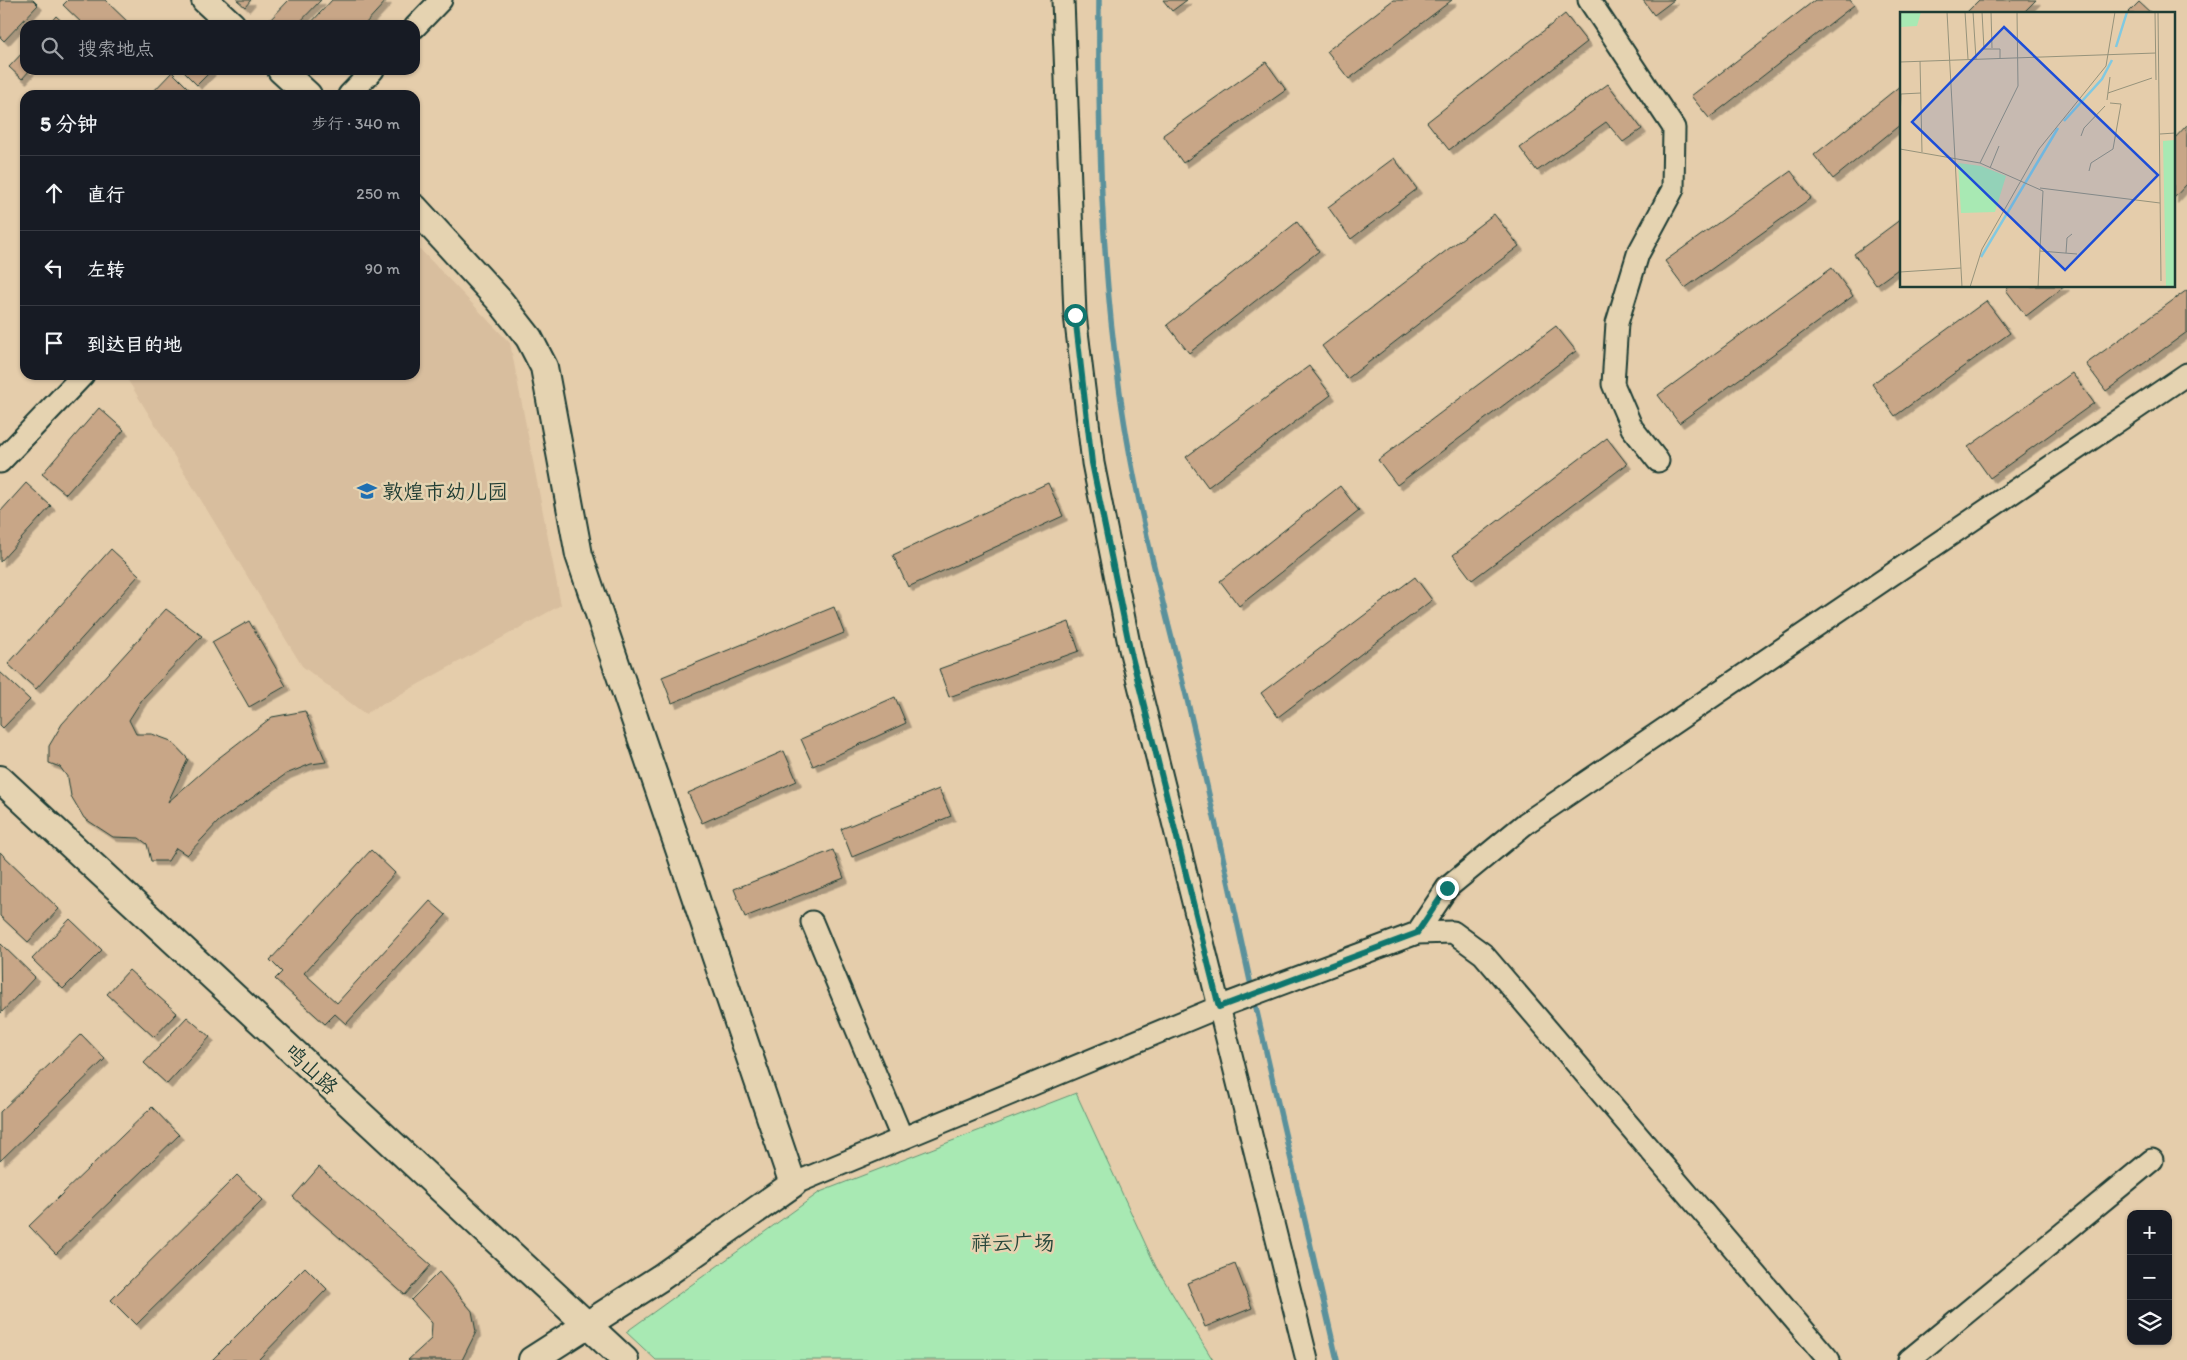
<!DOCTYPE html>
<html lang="zh">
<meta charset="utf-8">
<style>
:root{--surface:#171b24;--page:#242831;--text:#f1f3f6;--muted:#9ea1a6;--line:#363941}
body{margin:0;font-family:Itim,"LXGW WenKai TC",sans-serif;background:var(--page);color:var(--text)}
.controls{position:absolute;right:15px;bottom:15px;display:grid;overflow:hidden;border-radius:10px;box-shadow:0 1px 4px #0004}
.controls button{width:45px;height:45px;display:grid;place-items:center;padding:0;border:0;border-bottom:1px solid var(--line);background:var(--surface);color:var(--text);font:25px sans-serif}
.stop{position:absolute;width:15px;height:15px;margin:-11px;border:4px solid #0f766e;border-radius:50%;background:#fff}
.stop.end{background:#0f766e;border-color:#fff;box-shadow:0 1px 5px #0008}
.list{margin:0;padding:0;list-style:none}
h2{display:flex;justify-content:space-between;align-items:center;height:65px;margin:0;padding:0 20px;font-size:21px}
h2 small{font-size:16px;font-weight:400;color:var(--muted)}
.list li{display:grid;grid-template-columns:32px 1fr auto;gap:15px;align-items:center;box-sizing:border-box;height:75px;padding:0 20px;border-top:1px solid var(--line)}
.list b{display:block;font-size:19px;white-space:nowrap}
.list em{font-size:16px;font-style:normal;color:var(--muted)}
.icon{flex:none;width:28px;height:28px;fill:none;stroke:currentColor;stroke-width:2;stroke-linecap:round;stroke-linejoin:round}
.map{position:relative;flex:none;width:2187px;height:1360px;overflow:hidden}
.search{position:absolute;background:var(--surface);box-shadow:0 1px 4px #0004;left:20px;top:20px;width:400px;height:55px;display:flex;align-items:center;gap:12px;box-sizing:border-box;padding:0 18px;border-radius:15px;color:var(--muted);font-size:19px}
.panel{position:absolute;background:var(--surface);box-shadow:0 1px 4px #0004;left:20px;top:90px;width:400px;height:290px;border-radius:15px}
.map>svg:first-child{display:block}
.built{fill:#d8be9e}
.green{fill:#a8e9b3;stroke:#649374}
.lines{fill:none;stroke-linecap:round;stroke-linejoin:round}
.stream{stroke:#5a919c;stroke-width:5.5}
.building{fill:#c8a687;stroke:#1f3d34;filter:url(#shadow)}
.minor-casing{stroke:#1f3d34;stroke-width:25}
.major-casing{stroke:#1f3d34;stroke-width:30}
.minor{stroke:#e5d3b1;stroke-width:21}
.major{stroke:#e5d3b1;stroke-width:26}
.route{stroke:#0f766e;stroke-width:6}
.labels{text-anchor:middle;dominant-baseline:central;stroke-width:5;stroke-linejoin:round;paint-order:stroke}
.poi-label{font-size:21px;fill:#1f3d34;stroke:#e5d3b1;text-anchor:start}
.street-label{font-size:21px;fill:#1f3d34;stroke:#e5d3b1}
.park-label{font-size:21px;fill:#26463a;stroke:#e5d3b1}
.inset-river{fill:none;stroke:#81c9e1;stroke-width:2.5}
.inset-road{fill:none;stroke:#96937b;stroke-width:1}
.view{fill:#1d4ed8;fill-opacity:0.15;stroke:#1d4ed8;stroke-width:2.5}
.inset-edge{fill:none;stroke:#1f3d34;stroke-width:2.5}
</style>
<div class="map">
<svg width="2187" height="1360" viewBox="0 0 2187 1360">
<defs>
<filter id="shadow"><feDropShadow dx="4.5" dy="4.5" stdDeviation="0" flood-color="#0004"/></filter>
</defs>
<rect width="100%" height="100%" fill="#e5cdab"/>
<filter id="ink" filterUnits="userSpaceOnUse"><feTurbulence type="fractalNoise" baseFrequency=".02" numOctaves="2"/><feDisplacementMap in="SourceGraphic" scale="10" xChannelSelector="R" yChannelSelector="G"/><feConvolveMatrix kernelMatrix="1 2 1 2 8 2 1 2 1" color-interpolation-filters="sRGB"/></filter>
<g filter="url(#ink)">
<path class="built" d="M 415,244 L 510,343 L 561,605 L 365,714 L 302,666 L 126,377 L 128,375 L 415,375 Z"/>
<path class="green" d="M 1076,1093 L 1156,1267 L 1213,1360 L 656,1360 L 626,1332 L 820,1192 Z"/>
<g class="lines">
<g class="stream">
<path d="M 1099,0 C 1098,131 1101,263 1120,393 C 1134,496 1162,598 1187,699 C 1210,796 1231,893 1252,990"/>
<path d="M 1254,999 L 1337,1360"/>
</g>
</g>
<g class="building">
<path d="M 0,0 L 33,0 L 38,5 L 4,41 L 0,37 Z"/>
<path d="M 68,0 L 105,0 L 131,25 L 84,25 L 63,5 Z"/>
<path d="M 237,0 L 251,0 L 245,7 Z"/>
<path d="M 289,0 L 321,0 L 297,25 L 269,25 L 267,23 Z"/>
<path d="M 332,0 L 387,0 L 364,25 L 309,25 Z"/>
<path d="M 1163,0 L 1187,0 L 1172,11 Z"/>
<path d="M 1393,0 L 1452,0 L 1349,79 L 1327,51 Z"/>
<path d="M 1643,0 L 1674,0 L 1654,15 Z"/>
<path d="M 1815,0 L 1850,0 L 1854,5 L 1709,118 L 1691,96 Z"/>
<path d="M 1979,0 L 2036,0 L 2022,14 L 1965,14 Z"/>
<path d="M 2139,2 L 2152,14 L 2127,14 Z"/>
<path d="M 1565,14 L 1587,42 L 1449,150 L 1427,122 Z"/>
<path d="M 56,16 L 66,25 L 48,25 Z"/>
<path d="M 25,50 L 25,70 L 30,70 L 22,79 L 9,67 Z"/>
<path d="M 1266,62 L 1286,90 L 1183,163 L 1163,135 Z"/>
<path d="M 182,70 L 209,70 L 211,71 L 197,85 Z"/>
<path d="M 172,72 L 190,90 L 185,95 L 150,95 Z"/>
<path d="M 1608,84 L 1642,129 L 1623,142 L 1606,122 L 1537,171 L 1520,148 Z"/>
<path d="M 1901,85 L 1901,124 L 1833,179 L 1814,155 Z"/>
<path d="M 2187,125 L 2187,184 L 2173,199 L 2173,140 Z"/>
<path d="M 1394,158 L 1417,189 L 1351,239 L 1328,207 Z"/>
<path d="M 1791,171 L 1811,198 L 1685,288 L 1665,261 Z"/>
<path d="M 1494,214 L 1519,246 L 1347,379 L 1322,346 Z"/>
<path d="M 1901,219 L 1901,267 L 1876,285 L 1854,254 Z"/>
<path d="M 1297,222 L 1319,251 L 1189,353 L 1167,325 Z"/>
<path d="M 1832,268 L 1853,296 L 1679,423 L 1658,395 Z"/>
<path d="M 2010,286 L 2065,286 L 2026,316 L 2006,290 Z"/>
<path d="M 2187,290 L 2187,332 L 2106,391 L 2086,364 Z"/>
<path d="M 1986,301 L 2010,333 L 1895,416 L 1872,384 Z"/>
<path d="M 1556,326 L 1576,351 L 1397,485 L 1378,460 Z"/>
<path d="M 1309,366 L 1331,395 L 1208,487 L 1186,457 Z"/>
<path d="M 2072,373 L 2094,403 L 1990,478 L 1968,447 Z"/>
<path d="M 99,408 L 124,430 L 66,494 L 42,474 Z"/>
<path d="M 1607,438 L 1627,464 L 1472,580 L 1453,555 Z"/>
<path d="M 26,483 L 51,506 L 0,562 L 0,512 Z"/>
<path d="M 1048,483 L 1063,516 L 908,587 L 893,555 Z"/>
<path d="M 1340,486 L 1359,511 L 1239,606 L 1220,581 Z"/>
<path d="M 111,549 L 139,575 L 36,689 L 8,664 Z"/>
<path d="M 1415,577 L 1432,600 L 1278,717 L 1261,693 Z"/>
<path d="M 834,607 L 844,633 L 672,703 L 662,677 Z"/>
<path d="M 166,609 L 202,636 L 143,698 L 129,720 L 136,734 L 152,734 L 171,741 L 188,759 L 168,802 L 216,760 L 272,717 L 305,711 L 326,762 L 311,764 L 286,774 L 219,821 L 187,855 L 176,848 L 168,861 L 151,861 L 147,844 L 139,838 L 113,837 L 84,818 L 71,796 L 68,778 L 60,767 L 49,763 L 49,746 L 62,724 Z"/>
<path d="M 249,621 L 286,686 L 249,707 L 212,642 Z"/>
<path d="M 1069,622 L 1079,651 L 949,697 L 939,669 Z"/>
<path d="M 0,672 L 30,700 L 3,728 L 0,725 Z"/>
<path d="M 895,697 L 906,723 L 813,766 L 801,739 Z"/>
<path d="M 784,751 L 797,781 L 702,823 L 688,793 Z"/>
<path d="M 939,789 L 951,816 L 852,857 L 841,829 Z"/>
<path d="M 371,850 L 395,873 L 304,973 L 337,1003 L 430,901 L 446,915 L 346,1024 L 335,1014 L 325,1024 L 275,979 L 282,972 L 270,960 Z"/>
<path d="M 833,850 L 844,878 L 745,917 L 734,889 Z"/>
<path d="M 0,852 L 59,909 L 28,942 L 0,916 Z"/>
<path d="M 70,919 L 102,950 L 63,989 L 32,959 Z"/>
<path d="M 1,944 L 35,977 L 1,1013 L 0,945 Z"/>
<path d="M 129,970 L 177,1013 L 154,1037 L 107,994 Z"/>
<path d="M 187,1017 L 210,1037 L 167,1084 L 144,1063 Z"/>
<path d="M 81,1034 L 105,1059 L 0,1161 L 0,1112 Z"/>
<path d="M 152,1107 L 179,1135 L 56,1254 L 29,1226 Z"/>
<path d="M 319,1167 L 431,1265 L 405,1295 L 293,1197 Z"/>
<path d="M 237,1175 L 263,1200 L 136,1325 L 111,1300 Z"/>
<path d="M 1235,1264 L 1252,1308 L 1205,1327 L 1187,1283 Z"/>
<path d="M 305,1267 L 327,1289 L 258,1360 L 212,1360 Z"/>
<path d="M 439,1272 L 472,1311 L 476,1332 L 462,1360 L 408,1360 L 431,1339 L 432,1323 L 411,1300 Z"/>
</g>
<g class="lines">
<defs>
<g id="minor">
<path d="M 1063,0 L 1075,315 L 1093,463 L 1130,649 L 1307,1360"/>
<path d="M 1589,0 L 1674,128 L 1673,189 L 1638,254 L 1617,323 L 1613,384 L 1632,428 L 1658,461"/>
<path d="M 415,27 L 441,0"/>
<path d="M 349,95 L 373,70"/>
<path d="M 0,462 L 83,375"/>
<path d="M 812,922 L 902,1138"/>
<path d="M 1417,933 L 1447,888 L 1526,823 L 2187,374"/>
<path d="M 793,1184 L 1219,1007 L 1417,933 L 1453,932 L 1483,954 L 1829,1360"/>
<path d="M 1909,1360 L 2152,1160"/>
</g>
<g id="major">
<path d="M 205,0 L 232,25"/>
<path d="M 281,70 L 308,95"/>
<path d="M 415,208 L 500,301 L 529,338 L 544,367 L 579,555 L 793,1184 L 660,1278 L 532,1360"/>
<path d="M 0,779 L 625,1360"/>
</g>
</defs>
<use href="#minor" class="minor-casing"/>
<use href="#major" class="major-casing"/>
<use href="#minor" class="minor"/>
<use href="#major" class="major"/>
</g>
</g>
<g class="lines" filter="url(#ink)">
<path class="route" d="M 1075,315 L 1092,463 L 1130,649 L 1219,1007 L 1417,933 L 1447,888"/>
</g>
<defs>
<symbol id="school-bare" viewBox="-9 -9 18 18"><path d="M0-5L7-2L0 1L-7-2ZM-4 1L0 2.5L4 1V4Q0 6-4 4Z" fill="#1f6fb2" stroke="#e5d3b1" stroke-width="2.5" paint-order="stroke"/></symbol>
</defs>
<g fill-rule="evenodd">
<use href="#school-bare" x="353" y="477" width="28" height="28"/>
</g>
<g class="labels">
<g class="poi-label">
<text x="382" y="491">敦煌市幼儿园</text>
</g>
<g class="street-label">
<text transform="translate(312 1069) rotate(43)">鸣山路</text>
</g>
<g class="park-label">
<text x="1013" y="1242">祥云广场</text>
</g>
</g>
<g transform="translate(1900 12)">
<rect width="275" height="275" fill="#e5cdab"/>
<path d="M 0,0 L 21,0 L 17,14 L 0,15 ZM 275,128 L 275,275 L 266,275 L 263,129 ZM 58,151 L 81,154 L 106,164 L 95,200 L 61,201 Z" fill="#a8e9b3"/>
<path class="inset-river" d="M 216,35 L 227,0M 164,109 L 202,67 L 212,48M 81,245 L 158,116"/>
<path class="inset-road" d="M 47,0 L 62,275M 65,0 L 68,47M 73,0 L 76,47M 82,0 L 84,37 L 100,37 L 100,46M 91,0 L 92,36M 255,0 L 256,68M 258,0 L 261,269M 20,49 L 22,140M 0,50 L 256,41M 208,81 L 252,66M 1,82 L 21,81M 207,88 L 210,65M 0,108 L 1,82M 260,122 L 275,121M 181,124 L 184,116 L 205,94M 0,137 L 80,151 L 118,74 L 117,0M 80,151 L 143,179 L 138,275M 90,156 L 99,134M 189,159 L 191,151 L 213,137 L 221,92 L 210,91M 140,176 L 260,191M 140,239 L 177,242M 166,241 L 167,226 L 172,222M 0,260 L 61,256M 70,275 L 82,237 L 139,137 L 206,54 L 215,0"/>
<path class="view" d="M 104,15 L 258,163 L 165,258 L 12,110 Z"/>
<rect width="275" height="275" class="inset-edge"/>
</g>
</svg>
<div class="controls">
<button>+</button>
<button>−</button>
<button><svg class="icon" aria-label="layers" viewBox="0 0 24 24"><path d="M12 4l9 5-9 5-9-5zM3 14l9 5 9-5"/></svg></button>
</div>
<div class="stop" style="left:1075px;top:315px"></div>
<div class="stop end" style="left:1447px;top:888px"></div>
<div class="search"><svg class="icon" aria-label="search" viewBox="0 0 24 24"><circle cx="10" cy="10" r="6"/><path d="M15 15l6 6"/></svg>搜索地点</div>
<section class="panel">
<h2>5 分钟<small>步行 · 340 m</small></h2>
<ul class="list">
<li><svg class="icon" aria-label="ahead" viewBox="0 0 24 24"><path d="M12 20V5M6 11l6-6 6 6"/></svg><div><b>直行</b></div><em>250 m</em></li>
<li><svg class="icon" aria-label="left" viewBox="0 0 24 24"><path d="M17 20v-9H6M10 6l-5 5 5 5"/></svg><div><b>左转</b></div><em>90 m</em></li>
<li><svg class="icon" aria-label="arrive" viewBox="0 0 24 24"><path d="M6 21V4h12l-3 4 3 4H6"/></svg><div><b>到达目的地</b></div></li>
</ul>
</section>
</div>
